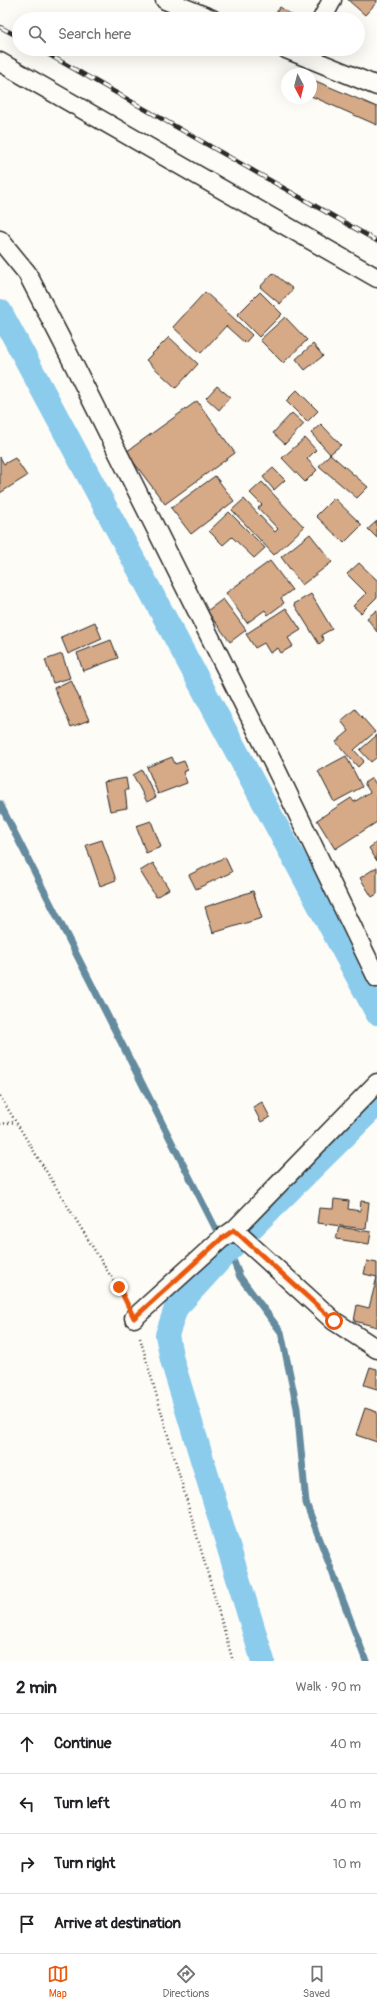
<!DOCTYPE html>
<meta charset="utf-8">
<style>
:root{--surface:#fff;--page:#f6f6f6;--text:#202124;--muted:#757577;--line:#e0e0e0;--accent:#ea580c}
body{margin:0;font-family:Pangolin,sans-serif;background:var(--page);color:var(--text)}
.compass{position:absolute;left:281px;top:68px;width:36px;height:36px;border-radius:50%;background:var(--surface);box-shadow:0 4px 16px #0002;rotate:173deg}
.stop{position:absolute;width:12px;height:12px;margin:-9px;border:3px solid #ea580c;border-radius:50%;background:#fff}
.stop.end{background:#ea580c;border-color:#fff;box-shadow:0 1px 4px #0008}
.list{margin:0;padding:0;list-style:none}
h2{display:flex;justify-content:space-between;align-items:center;height:52px;margin:0;padding:0 16px;font-size:17px}
h2 small{font-size:13px;font-weight:400;color:var(--muted)}
.list li{display:grid;grid-template-columns:26px 1fr auto;gap:12px;align-items:center;box-sizing:border-box;height:60px;padding:0 16px;border-top:1px solid var(--line)}
.list b{display:block;font-size:15px;white-space:nowrap}
.list em{font-size:13px;font-style:normal;color:var(--muted)}
.icon{flex:none;width:22px;height:22px;fill:none;stroke:currentColor;stroke-width:2;stroke-linecap:round;stroke-linejoin:round}
.map{position:relative;flex:none;width:377px;height:1661px;overflow:hidden}
.search{position:absolute;background:var(--surface);box-shadow:0 4px 16px #0002;left:12px;right:12px;top:12px;height:44px;display:flex;align-items:center;gap:10px;box-sizing:border-box;padding:0 14px;border-radius:22px;color:var(--muted);font-size:15px}
.sheet{height:292px;background:var(--surface)}
nav{display:flex;justify-content:space-around;align-items:center;box-sizing:border-box;height:56px;border-top:1px solid var(--line);background:var(--surface);font-size:11px;color:var(--muted)}
nav a{display:grid;justify-items:center;gap:2px}
nav .on{color:var(--accent)}
.map>svg:first-child{display:block}
.lines{fill:none;stroke-linecap:round;stroke-linejoin:round}
.stream{stroke:#658b9f;stroke-width:7}
.canal{stroke:#8bcbec;stroke-width:24}
.building{fill:#d6aa87;stroke:#2b2b2b}
.minor-casing{stroke:#2b2b2b;stroke-width:21}
.path{stroke:#2b2b2b;stroke-width:2.5;stroke-dasharray:1 3;stroke-linecap:butt}
.minor{stroke:#fdfcf7;stroke-width:18}
.rail-casing{stroke:#2b2b2b;stroke-width:4.5}
.rail{stroke:#fdfcf7;stroke-width:3;stroke-dasharray:9;stroke-linecap:butt}
.route{stroke:#ea580c;stroke-width:5}
</style>
<div class="map">
<svg width="377" height="1661" viewBox="0 0 377 1661">
<rect width="100%" height="100%" fill="#fdfcf7"/>
<filter id="ink" filterUnits="userSpaceOnUse"><feTurbulence type="fractalNoise" baseFrequency=".025" numOctaves="2"/><feDisplacementMap in="SourceGraphic" scale="8" xChannelSelector="R" yChannelSelector="G"/><feConvolveMatrix kernelMatrix="1 2 1 2 8 2 1 2 1" color-interpolation-filters="sRGB"/></filter>
<g filter="url(#ink)">
<g class="lines">
<path class="stream" d="M 0,804 L 221,1239 L 229,1250 L 240,1277 L 281,1332 L 297,1408 L 306,1503 L 366,1661"/>
<g class="canal">
<path d="M 0,311 L 377,1013"/>
<path d="M 263,1661 L 172,1360 L 167,1335 L 176,1308 L 229,1250 L 377,1104"/>
</g>
</g>
<g class="building">
<path d="M 348,0 L 377,0 L 377,2 L 365,15 Z"/>
<path d="M 280,7 L 292,15 L 289,19 L 272,19 Z"/>
<path d="M 311,79 L 377,107 L 377,125 L 311,96 Z"/>
<path d="M 273,273 L 293,289 L 280,304 L 260,287 Z"/>
<path d="M 205,292 L 252,335 L 245,343 L 226,326 L 201,353 L 173,327 Z"/>
<path d="M 260,292 L 282,314 L 259,337 L 237,315 Z"/>
<path d="M 285,317 L 307,340 L 283,363 L 260,340 Z"/>
<path d="M 169,337 L 198,364 L 176,388 L 146,360 Z"/>
<path d="M 313,344 L 323,356 L 305,370 L 296,359 Z"/>
<path d="M 217,386 L 230,397 L 219,410 L 206,398 Z"/>
<path d="M 297,390 L 318,411 L 307,422 L 286,401 Z"/>
<path d="M 197,401 L 235,453 L 165,504 L 126,452 Z"/>
<path d="M 292,413 L 304,424 L 285,444 L 273,433 Z"/>
<path d="M 321,424 L 341,445 L 330,454 L 311,433 Z"/>
<path d="M 305,438 L 316,450 L 307,459 L 317,470 L 305,482 L 282,458 Z"/>
<path d="M 330,454 L 368,487 L 357,498 L 319,466 Z"/>
<path d="M 0,457 L 4,464 L 15,458 L 27,476 L 0,493 Z"/>
<path d="M 273,468 L 285,480 L 274,490 L 263,477 Z"/>
<path d="M 215,476 L 234,501 L 191,534 L 171,508 Z"/>
<path d="M 262,482 L 304,527 L 274,555 L 232,510 L 244,499 L 275,532 L 278,529 L 258,508 L 262,505 L 250,493 Z"/>
<path d="M 334,498 L 362,525 L 344,543 L 316,516 Z"/>
<path d="M 229,512 L 265,548 L 254,558 L 232,537 L 223,545 L 209,531 Z"/>
<path d="M 377,521 L 377,538 L 368,529 Z"/>
<path d="M 310,534 L 332,562 L 302,585 L 281,557 Z"/>
<path d="M 270,561 L 292,590 L 281,598 L 284,603 L 268,615 L 265,610 L 247,623 L 226,593 Z"/>
<path d="M 359,563 L 377,580 L 377,597 L 361,613 L 353,606 L 366,593 L 347,574 Z"/>
<path d="M 311,594 L 332,629 L 321,635 L 324,640 L 319,644 L 294,604 Z"/>
<path d="M 223,599 L 246,630 L 230,642 L 207,611 Z"/>
<path d="M 286,608 L 301,630 L 288,638 L 293,646 L 281,653 L 278,648 L 270,653 L 264,643 L 255,648 L 246,634 Z"/>
<path d="M 377,610 L 377,632 L 367,618 Z"/>
<path d="M 95,622 L 102,639 L 68,654 L 61,637 Z"/>
<path d="M 111,640 L 118,658 L 83,671 L 77,653 Z"/>
<path d="M 62,654 L 70,678 L 53,683 L 45,660 Z"/>
<path d="M 71,680 L 89,720 L 71,727 L 54,688 Z"/>
<path d="M 355,709 L 375,732 L 354,750 L 364,761 L 358,767 L 336,742 L 349,731 L 341,721 Z"/>
<path d="M 377,735 L 377,757 L 371,762 L 360,750 Z"/>
<path d="M 346,756 L 362,787 L 334,802 L 318,771 Z"/>
<path d="M 172,757 L 175,764 L 184,761 L 188,770 L 183,772 L 187,783 L 158,794 L 147,767 Z"/>
<path d="M 142,770 L 156,797 L 147,802 L 133,775 Z"/>
<path d="M 126,778 L 128,790 L 125,790 L 127,808 L 110,811 L 104,782 Z"/>
<path d="M 372,778 L 377,786 L 377,822 L 335,849 L 317,820 L 351,798 L 354,802 L 370,792 L 364,783 Z"/>
<path d="M 151,821 L 161,847 L 146,853 L 136,826 Z"/>
<path d="M 102,840 L 116,880 L 100,886 L 86,845 Z"/>
<path d="M 377,842 L 377,861 L 369,848 Z"/>
<path d="M 225,857 L 232,872 L 196,889 L 189,875 Z"/>
<path d="M 153,863 L 169,889 L 156,897 L 140,871 Z"/>
<path d="M 377,867 L 377,894 L 372,897 L 360,878 Z"/>
<path d="M 253,891 L 262,918 L 213,933 L 205,907 Z"/>
<path d="M 262,1102 L 270,1117 L 261,1122 L 253,1107 Z"/>
<path d="M 334,1199 L 349,1201 L 348,1209 L 360,1211 L 361,1201 L 369,1202 L 366,1229 L 317,1223 L 319,1208 L 333,1209 Z"/>
<path d="M 339,1227 L 371,1232 L 369,1244 L 336,1239 Z"/>
<path d="M 367,1261 L 377,1263 L 377,1327 L 354,1321 L 357,1305 L 369,1308 L 377,1277 L 364,1274 Z"/>
<path d="M 370,1367 L 377,1369 L 377,1389 L 364,1385 Z"/>
<path d="M 365,1408 L 377,1412 L 377,1442 L 356,1435 Z"/>
</g>
<g class="lines">
<defs>
<g id="minor">
<path d="M 165,0 L 212,19"/>
<path d="M 322,19 L 332,0"/>
<path d="M 286,49 L 377,86"/>
<path d="M 0,62 L 377,278"/>
<path d="M 0,240 L 27,273 L 62,341 L 277,771 L 377,978"/>
<path d="M 234,1230 L 334,1321 L 377,1349"/>
<path d="M 134,1318 L 221,1239 L 234,1230 L 377,1083"/>
</g>
</defs>
<use href="#minor" class="minor-casing"/>
<g class="path">
<path d="M 0,1096 L 124,1298"/>
<path d="M 0,1124 L 15,1122"/>
<path d="M 140,1338 L 233,1661"/>
</g>
<use href="#minor" class="minor"/>
<defs>
<g id="rail">
<path d="M 0,27 L 19,37"/>
<path d="M 39,49 L 377,241"/>
</g>
</defs>
<use href="#rail" class="rail-casing"/>
<use href="#rail" class="rail"/>
</g>
</g>
<g class="lines" filter="url(#ink)">
<path class="route" d="M 119,1287 L 134,1318 L 221,1239 L 234,1230 L 334,1321"/>
</g>
</svg>
<svg class="compass" viewBox="-18 -18 36 36"><path d="M0-13l5 13h-10z" fill="#e53935"/><path d="M0 13l5-13h-10z" fill="#757577"/></svg>
<div class="stop" style="left:334px;top:1321px"></div>
<div class="stop end" style="left:119px;top:1287px"></div>
<div class="search"><svg class="icon" aria-label="search" viewBox="0 0 24 24"><circle cx="10" cy="10" r="6"/><path d="M15 15l6 6"/></svg>Search here</div>
</div>
<section class="sheet">
<h2>2 min<small>Walk · 90 m</small></h2>
<ul class="list">
<li><svg class="icon" aria-label="ahead" viewBox="0 0 24 24"><path d="M12 20V5M6 11l6-6 6 6"/></svg><div><b>Continue</b></div><em>40 m</em></li>
<li><svg class="icon" aria-label="left" viewBox="0 0 24 24"><path d="M17 20v-9H6M10 6l-5 5 5 5"/></svg><div><b>Turn left</b></div><em>40 m</em></li>
<li><svg class="icon" aria-label="right" viewBox="0 0 24 24"><path d="M7 20v-9h11M14 6l5 5-5 5"/></svg><div><b>Turn right</b></div><em>10 m</em></li>
<li><svg class="icon" aria-label="arrive" viewBox="0 0 24 24"><path d="M6 21V4h12l-3 4 3 4H6"/></svg><div><b>Arrive at destination</b></div></li>
</ul>
</section>
<nav>
<a class="on"><svg class="icon" aria-label="map" viewBox="0 0 24 24"><path d="M3 6l6-2 6 2 6-2v14l-6 2-6-2-6 2zM9 4v14M15 6v14"/></svg>Map</a>
<a><svg class="icon" aria-label="directions" viewBox="0 0 24 24"><path d="M12 3l9 9-9 9-9-9zM9 14v-3h6M13 9l2 2-2 2"/></svg>Directions</a>
<a><svg class="icon" aria-label="saved" viewBox="0 0 24 24"><path d="M7 4h10v16l-5-4-5 4z"/></svg>Saved</a>
</nav>
